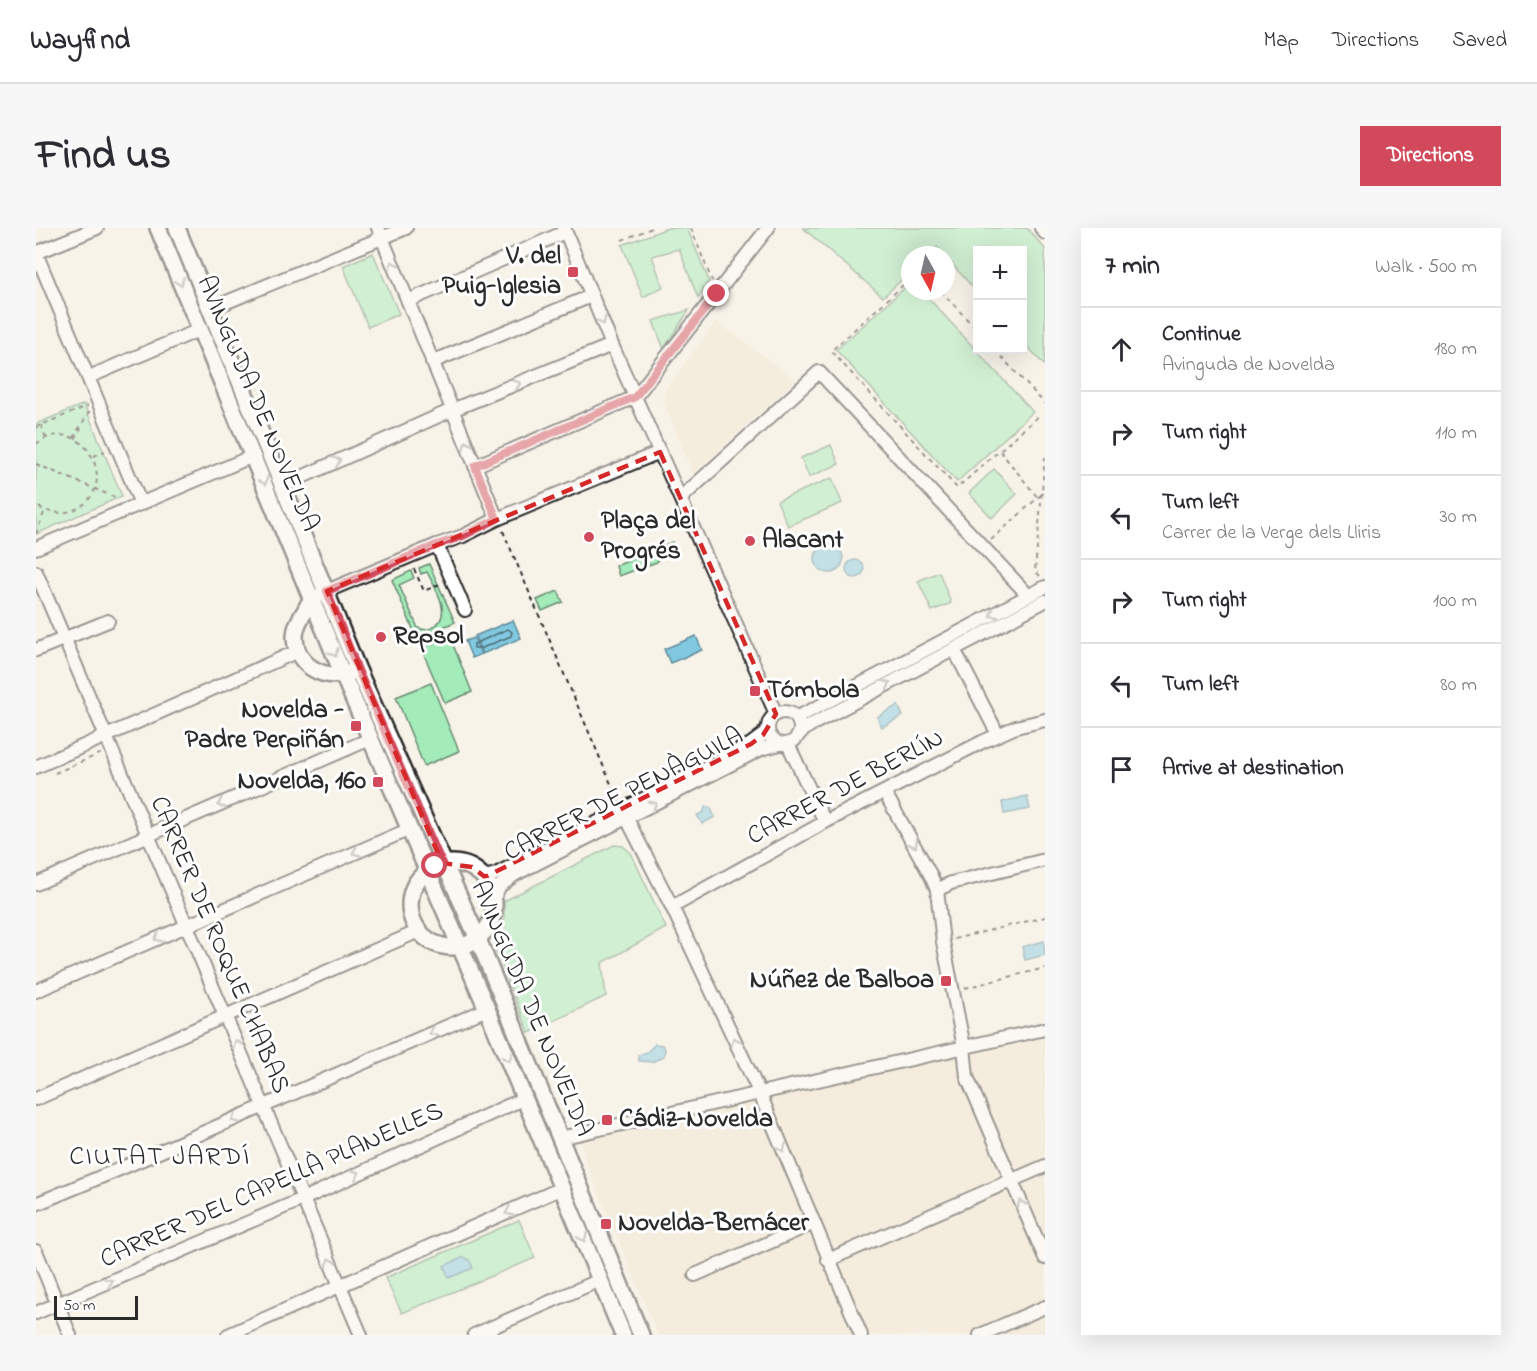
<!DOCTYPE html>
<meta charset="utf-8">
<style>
:root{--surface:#fff;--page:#f7f7f7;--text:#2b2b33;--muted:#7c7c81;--line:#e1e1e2;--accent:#d1495b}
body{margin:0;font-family:"Indie Flower",sans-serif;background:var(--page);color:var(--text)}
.controls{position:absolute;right:18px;top:18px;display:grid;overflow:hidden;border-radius:0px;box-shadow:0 6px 24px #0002}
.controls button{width:54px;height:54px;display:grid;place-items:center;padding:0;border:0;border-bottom:2px solid var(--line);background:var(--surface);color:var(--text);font:30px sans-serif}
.compass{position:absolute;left:865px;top:18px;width:54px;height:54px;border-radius:50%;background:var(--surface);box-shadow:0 6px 24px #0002;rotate:172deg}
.scale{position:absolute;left:18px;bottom:15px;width:84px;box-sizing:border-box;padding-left:6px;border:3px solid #2b2b2b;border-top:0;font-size:16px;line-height:21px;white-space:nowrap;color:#2b2b2b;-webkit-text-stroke:4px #fff;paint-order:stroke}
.stop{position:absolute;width:18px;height:18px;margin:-14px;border:4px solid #d1495b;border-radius:50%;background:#fff}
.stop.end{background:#d1495b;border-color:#fff;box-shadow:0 2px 6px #0008}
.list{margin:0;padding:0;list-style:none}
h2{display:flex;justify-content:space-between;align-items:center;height:78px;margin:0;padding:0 24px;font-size:26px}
h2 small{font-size:20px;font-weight:400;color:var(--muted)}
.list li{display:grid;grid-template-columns:39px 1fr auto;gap:18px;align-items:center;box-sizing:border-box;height:84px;padding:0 24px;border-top:2px solid var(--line)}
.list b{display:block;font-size:22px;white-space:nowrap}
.list p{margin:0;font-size:20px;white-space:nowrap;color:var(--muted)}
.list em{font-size:20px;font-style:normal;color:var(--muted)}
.icon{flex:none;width:33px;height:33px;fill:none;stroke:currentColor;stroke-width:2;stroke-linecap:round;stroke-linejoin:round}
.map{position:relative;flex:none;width:1009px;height:1107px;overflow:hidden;border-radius:0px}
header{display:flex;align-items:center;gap:36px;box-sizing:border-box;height:84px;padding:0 30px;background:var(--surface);border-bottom:2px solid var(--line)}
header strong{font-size:28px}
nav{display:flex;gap:33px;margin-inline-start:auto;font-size:21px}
.intro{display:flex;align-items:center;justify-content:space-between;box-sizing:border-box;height:144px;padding:0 36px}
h1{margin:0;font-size:42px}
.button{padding:15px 27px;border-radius:0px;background:var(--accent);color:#fff;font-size:21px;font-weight:700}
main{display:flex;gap:36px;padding:0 36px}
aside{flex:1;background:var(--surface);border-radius:0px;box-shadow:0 6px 24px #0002}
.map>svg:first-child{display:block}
.built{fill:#f0e5cf}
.green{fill:#a3ebb9;stroke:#678b72;stroke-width:1.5}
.water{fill:#81c9e1;stroke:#5f8a98;stroke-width:1.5}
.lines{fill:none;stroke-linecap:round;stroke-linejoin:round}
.shore{stroke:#4d6a74;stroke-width:1.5}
.minor-casing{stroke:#2b2b2b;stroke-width:16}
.major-casing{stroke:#2b2b2b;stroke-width:20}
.path{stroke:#2b2b2b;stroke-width:2;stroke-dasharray:4.5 4.5;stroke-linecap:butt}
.minor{stroke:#fff;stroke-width:12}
.major{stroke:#fff;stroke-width:15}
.oneway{stroke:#a0a0a0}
.route{stroke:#d1495b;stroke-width:8}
.marked{fill:none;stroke:#d62828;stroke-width:4.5;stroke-dasharray:12 8;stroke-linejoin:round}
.poi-dot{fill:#d1495b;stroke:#fff;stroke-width:2}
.labels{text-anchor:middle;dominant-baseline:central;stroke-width:6;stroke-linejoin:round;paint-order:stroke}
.poi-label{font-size:26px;font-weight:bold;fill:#2b2b2b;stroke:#fff;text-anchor:start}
.street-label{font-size:26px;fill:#2b2b2b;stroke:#fff}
.neighbourhood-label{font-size:27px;letter-spacing:1.5px;fill:#2b2b2b;stroke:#fff}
</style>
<header>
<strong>Wayfind</strong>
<nav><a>Map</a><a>Directions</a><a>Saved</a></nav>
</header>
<div class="intro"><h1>Find us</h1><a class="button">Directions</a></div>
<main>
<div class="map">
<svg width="1009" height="1107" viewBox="0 0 1009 1107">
<rect width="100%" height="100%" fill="#f8f3e9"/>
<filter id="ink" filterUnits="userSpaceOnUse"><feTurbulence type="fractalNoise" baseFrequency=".0167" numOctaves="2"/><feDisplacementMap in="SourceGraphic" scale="12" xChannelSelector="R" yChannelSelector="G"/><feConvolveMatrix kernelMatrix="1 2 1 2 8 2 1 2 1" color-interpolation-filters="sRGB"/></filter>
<g filter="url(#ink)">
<g class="built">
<path d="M 680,93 L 760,152 L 657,246 L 627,172 L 628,164 Z"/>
<path d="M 1009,808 L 1009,1107 L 622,1107 L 550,934 L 545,914 Z"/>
</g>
<g class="green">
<path d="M 632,0 L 651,0 L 673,53 L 662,70 L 643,21 L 616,28 L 627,59 L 607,69 L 586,17 Z"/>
<path d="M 767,0 L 991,0 L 1009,21 L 1009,138 L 987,113 L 987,22 L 942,22 L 941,64 L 901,19 L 892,27 L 874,27 L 874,44 L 847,69 Z"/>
<path d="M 337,25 L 363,86 L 332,99 L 307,38 Z"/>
<path d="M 874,55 L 874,63 L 886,63 L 997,184 L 921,254 L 800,122 Z"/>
<path d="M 653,82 L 628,121 L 617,93 Z"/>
<path d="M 48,176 L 86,268 L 0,306 L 0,196 Z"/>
<path d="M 795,217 L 803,236 L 773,249 L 765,230 Z"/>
<path d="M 958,241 L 981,266 L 956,290 L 933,265 Z"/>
<path d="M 796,250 L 806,275 L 752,298 L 741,273 Z"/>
<path d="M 636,314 L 638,319 L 625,325 L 621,334 L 583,348 L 580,338 Z"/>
<path d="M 393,336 L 419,394 L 381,410 L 356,352 L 375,343 L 378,350 L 363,357 L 382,400 C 389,403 395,401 400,397 C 416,384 398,358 391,344 L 385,346 L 383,340 Z"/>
<path d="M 903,344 L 915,375 L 896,383 L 882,353 Z"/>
<path d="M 522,363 L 527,374 L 506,383 L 501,372 Z"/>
<path d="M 414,409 L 436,464 L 409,475 L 385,420 Z"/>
<path d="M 395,455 L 423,523 L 388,538 L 360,469 Z"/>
<path d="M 578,617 L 587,618 L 595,625 L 630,700 L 566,735 L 570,768 L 493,805 L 458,718 L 468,695 L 468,673 Z"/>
<path d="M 483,992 L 499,1030 L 366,1085 L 349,1050 Z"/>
</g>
<g class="water">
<circle cx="793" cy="331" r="14"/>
<circle cx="819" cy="341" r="9"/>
<path d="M 477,392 L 485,410 L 446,426 L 439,408 Z"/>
<path d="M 660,408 L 666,422 L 634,435 L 628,421 Z"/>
<path d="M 438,410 L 445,426 L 436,430 L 429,413 Z"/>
<path d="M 862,477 L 867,488 L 846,499 L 841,489 Z"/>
<path d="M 991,568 L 994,581 L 968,586 L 966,574 Z"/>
<path d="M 669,579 L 674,579 L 679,589 L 666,596 L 661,587 L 668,584 Z"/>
<path d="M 1008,713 L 1009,727 L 989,732 L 986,719 Z"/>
<path d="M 619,816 L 626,817 L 629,821 L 628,828 L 616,834 L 603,833 L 602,827 L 611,824 Z"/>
<path d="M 428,1029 L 434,1033 L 437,1040 L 413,1050 L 408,1038 Z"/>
</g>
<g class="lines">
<path class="shore" d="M 472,401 L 476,404 L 475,408 L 446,420 L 438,420 L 438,416 Z"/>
<defs>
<g id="minor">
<path d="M 342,0 L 461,291"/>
<path d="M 528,0 L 576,117 L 740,486"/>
<path d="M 1005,0 L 1009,5"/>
<path d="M 0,25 L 105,276"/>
<path d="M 0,25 L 61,0"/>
<path d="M 372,73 L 529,4"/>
<path d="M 174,81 L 370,0"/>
<path d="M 396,134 L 555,68"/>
<path d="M 60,146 L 156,105"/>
<path d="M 439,238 L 599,169 L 732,0"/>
<path d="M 248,257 L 416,182 L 576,117"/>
<path d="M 645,270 L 783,144 L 992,367"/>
<path d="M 401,317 L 429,382"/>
<path d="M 0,320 L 217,228"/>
<path d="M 0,344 L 325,1107"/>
<path d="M 291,363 L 401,317 L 427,308 L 461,291 L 624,224"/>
<path d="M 0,422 L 72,393"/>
<path d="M 922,429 L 958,499"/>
<circle cx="748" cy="500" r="16"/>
<path d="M 761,489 L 772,484 L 1009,359"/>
<path d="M 764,505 L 773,498 L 807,480 L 1009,373"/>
<path d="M 752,516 L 789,594"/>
<path d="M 0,539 L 262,423"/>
<path d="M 849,565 L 895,648 L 901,662 L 907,714 L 928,819 L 931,849 L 1009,1030"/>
<path d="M 586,581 L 636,679 L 724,866 L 825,1107"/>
<path d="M 449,649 L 460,646 L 715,516 L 727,507 L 731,501"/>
<path d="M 0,656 L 334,511"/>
<path d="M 901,662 L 915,655 L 1009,632"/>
<path d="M 459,668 L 463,659 L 478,647 L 725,521 L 744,516"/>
<path d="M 636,679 L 789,594 L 946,514 L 980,499 L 1009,492"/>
<path d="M 0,763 L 374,601"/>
<path d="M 0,871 L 383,703"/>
<path d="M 524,910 L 1009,801"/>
<path d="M 0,976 L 86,940 L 451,781"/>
<path d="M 0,1023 L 34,1107"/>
<path d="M 792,1032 L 1009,938"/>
<path d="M 659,1047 L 778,995"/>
<path d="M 0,1085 L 267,971 L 489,870"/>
<path d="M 192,1107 L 526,960"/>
<path d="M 438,1107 L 564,1052"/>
<path d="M 944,1107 L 1009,1079"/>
</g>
<g id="major">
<path d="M 122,0 L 307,447 L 451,781 L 587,1107"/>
<path d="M 141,0 L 322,442 L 442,711 L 605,1107"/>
<path d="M 280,369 C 274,372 272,377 269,383 C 264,391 259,399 259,409 C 260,440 290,453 316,444"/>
<circle cx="416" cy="677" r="42"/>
</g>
</defs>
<use href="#minor" class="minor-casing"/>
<use href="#major" class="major-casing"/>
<g class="path">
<path d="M 655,0 L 676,53"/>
<path d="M 586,12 L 616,0"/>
<path d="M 874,51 L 795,123 L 921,260 L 1005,186"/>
<path d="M 905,63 L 942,103"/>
<path d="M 959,122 L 1009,176"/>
<path d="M 5,197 L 10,210"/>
<path d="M 0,199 L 52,178"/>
<path d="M 37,210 L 54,183"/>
<path d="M 39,211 L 45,200"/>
<path d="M 0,216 C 50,179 91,269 31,284 C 21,286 8,284 0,277"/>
<path d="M 964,223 L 1002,270"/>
<path d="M 58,228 L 69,223"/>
<path d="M 0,236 L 83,271"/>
<path d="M 467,303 L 578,563"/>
<path d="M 0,306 L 9,282"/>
<path d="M 955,312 L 1006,266"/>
<path d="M 378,341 L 388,363 L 404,356"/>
<path d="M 1004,348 L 999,343 L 1009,229"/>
<path d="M 19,545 L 66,525"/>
<path d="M 918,711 L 1009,689"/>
<path d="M 929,760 L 1009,740"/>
</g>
<use href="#minor" class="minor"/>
<use href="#major" class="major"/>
</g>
<defs><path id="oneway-chevron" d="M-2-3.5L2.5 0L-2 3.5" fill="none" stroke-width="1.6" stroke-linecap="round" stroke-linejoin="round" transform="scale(1.5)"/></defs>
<g class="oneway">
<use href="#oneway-chevron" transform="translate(357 37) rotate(-112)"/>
<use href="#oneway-chevron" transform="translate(144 54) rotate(67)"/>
<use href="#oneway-chevron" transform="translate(566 93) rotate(67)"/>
<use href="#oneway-chevron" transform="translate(481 156) rotate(-22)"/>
<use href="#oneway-chevron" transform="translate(431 217) rotate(-112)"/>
<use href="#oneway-chevron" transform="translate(301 233) rotate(-24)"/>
<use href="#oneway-chevron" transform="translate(228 253) rotate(68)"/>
<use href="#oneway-chevron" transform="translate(957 386) rotate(152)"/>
<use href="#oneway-chevron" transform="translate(298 425) rotate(67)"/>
<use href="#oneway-chevron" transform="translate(851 456) rotate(-28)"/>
<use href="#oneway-chevron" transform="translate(185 576) rotate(156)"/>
<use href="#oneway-chevron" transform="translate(617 577) rotate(-27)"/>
<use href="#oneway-chevron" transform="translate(878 616) rotate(61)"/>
<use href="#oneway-chevron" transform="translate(320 624) rotate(157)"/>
<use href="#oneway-chevron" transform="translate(122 710) rotate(156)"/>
<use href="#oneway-chevron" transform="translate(397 804) rotate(157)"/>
<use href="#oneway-chevron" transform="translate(699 813) rotate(-115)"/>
<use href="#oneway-chevron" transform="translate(201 816) rotate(-114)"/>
<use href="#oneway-chevron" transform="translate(472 830) rotate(67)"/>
<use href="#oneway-chevron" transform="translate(199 891) rotate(155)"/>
<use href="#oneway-chevron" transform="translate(746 920) rotate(67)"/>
<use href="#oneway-chevron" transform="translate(320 946) rotate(-24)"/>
<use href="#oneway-chevron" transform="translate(985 976) rotate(-114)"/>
<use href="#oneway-chevron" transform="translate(473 984) rotate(156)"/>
<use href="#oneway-chevron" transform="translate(547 1010) rotate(68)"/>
<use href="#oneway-chevron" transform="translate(294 1034) rotate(-114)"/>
<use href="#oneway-chevron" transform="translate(73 1054) rotate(-23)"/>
</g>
</g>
<g class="lines" filter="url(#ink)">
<path class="route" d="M 399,638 L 406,635 L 322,442 L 291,363 L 401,317 L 427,308 L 461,291 L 439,238 L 599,169 L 681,66"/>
</g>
<path d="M0 0H1009V1107H0ZM 624,224 L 740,486 L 727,507 L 715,516 L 449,649 L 436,639 L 406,635 L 291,363 Z" fill="#f8f3e9" fill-opacity=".55" fill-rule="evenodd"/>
<path class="marked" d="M 624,224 L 740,486 L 727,507 L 715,516 L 449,649 L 436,639 L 406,635 L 291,363 Z"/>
<g class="poi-dot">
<rect x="531" y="38" width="12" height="12" rx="3"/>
<circle cx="553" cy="309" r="6"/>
<circle cx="714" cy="313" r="6"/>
<circle cx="345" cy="409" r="6"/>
<rect x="713" y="457" width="12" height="12" rx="3"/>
<rect x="314" y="492" width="12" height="12" rx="3"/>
<rect x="336" y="548" width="12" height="12" rx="3"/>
<rect x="904" y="747" width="12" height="12" rx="3"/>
<rect x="565" y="886" width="12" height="12" rx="3"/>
<rect x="564" y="990" width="12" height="12" rx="3"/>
</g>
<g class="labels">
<g class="poi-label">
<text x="525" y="29" text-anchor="end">V. del<tspan x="525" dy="30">Puig-Iglesia</tspan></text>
<text x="565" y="294">Plaça del<tspan x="565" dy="30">Progrés</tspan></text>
<text x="726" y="313">Alacant</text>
<text x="357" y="409">Repsol</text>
<text x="731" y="463">Tómbola</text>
<text x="308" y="483" text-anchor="end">Novelda -<tspan x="308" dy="30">Padre Perpiñán</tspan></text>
<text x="330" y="554" text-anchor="end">Novelda, 160</text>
<text x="898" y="753" text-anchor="end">Núñez de Balboa</text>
<text x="583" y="892">Cádiz-Novelda</text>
<text x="582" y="996">Novelda-Bernácer</text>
</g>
<g class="street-label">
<text transform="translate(221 176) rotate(67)">AVINGUDA DE NOVELDA</text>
<text transform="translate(810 560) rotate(-28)">CARRER DE BERLÍN</text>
<text transform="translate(588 567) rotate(-27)">CARRER DE PENÀGUILA</text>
<text transform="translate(183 717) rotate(67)">CARRER DE ROQUE CHABAS</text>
<text transform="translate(495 781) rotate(67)">AVINGUDA DE NOVELDA</text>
<text transform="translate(236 958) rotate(-24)">CARRER DEL CAPELLÀ PLANELLES</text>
</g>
<g class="neighbourhood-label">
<text x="124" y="929">CIUTAT JARDÍ</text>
</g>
</g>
</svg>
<div class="controls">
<button>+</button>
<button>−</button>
</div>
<svg class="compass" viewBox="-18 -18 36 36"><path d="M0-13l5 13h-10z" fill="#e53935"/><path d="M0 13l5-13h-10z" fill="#7c7c81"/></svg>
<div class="scale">50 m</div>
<div class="stop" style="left:399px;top:638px"></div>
<div class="stop end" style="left:681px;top:66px"></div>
</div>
<aside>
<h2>7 min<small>Walk · 500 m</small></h2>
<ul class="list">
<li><svg class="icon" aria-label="ahead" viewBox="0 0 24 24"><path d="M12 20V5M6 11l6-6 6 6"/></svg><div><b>Continue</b><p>Avinguda de Novelda</p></div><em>180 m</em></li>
<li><svg class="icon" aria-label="right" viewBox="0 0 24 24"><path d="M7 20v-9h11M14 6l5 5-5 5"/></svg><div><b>Turn right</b></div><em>110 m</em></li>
<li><svg class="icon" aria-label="left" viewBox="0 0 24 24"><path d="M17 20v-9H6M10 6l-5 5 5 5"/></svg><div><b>Turn left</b><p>Carrer de la Verge dels Lliris</p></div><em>30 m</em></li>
<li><svg class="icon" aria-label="right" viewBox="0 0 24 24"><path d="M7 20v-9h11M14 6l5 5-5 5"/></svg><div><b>Turn right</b></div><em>100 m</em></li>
<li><svg class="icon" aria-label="left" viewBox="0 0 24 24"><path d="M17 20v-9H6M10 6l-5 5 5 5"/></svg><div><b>Turn left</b></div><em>80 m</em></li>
<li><svg class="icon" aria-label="arrive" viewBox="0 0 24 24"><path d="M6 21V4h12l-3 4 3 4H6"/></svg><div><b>Arrive at destination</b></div></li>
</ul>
</aside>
</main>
